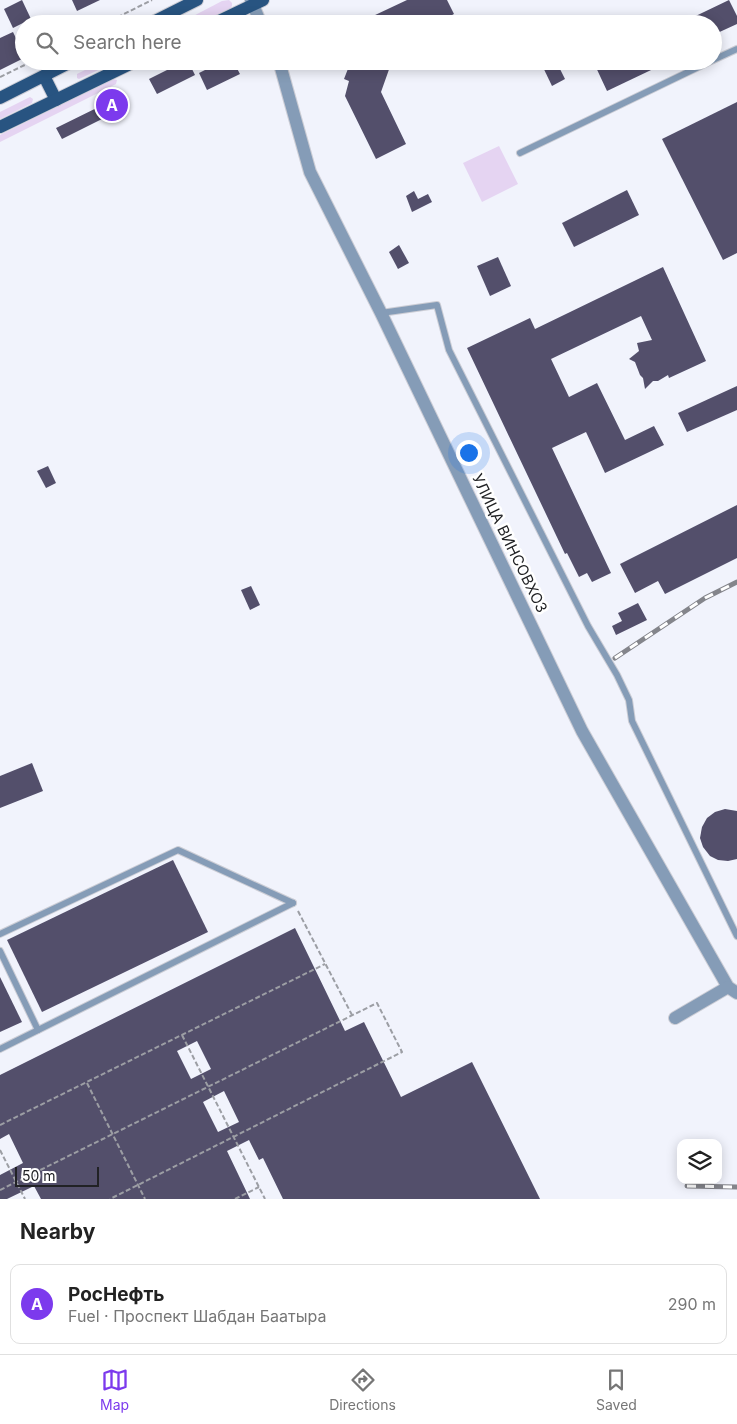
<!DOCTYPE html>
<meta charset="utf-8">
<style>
:root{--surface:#fff;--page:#f6f6f6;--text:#222;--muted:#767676;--line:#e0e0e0;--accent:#7c3aed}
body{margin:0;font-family:Inter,sans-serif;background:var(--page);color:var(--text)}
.controls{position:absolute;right:15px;bottom:15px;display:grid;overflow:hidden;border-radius:10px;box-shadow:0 2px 12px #0003}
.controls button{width:45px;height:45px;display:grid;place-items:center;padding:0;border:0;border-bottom:1px solid var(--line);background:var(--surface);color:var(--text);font:25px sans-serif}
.scale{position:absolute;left:15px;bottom:12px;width:84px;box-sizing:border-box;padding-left:5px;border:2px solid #212225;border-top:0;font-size:14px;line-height:18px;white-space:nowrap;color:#212225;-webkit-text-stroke:4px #fff;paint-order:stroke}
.you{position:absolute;left:468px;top:452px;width:18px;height:18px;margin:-12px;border:4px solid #fff;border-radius:50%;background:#1a73e8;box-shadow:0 0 0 8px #1a73e833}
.badge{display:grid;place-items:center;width:32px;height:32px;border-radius:50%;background:var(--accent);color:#fff;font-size:16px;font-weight:700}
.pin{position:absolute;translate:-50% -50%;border:2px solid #fff;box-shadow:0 1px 5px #0006}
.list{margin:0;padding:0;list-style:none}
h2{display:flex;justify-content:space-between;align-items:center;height:65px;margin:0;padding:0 20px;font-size:21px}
h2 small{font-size:16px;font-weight:400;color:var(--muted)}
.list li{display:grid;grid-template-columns:32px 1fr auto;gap:15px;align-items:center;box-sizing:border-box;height:80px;margin:0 10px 10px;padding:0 10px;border:1px solid var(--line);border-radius:10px}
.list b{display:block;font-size:19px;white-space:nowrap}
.list p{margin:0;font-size:16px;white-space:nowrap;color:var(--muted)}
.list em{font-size:16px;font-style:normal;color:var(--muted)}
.icon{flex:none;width:28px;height:28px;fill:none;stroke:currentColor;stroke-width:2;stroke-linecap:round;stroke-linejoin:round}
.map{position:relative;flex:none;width:737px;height:1199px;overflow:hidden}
.search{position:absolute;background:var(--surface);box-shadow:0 2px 12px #0003;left:15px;right:15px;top:15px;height:55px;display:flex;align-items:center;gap:12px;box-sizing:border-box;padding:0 18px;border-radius:28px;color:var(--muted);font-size:19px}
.sheet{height:155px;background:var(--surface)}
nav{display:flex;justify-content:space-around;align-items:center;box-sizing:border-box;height:70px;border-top:1px solid var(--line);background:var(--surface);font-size:14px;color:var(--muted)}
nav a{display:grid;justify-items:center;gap:2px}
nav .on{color:var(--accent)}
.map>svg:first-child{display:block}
.green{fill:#e5d4f2}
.building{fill:#534f6b;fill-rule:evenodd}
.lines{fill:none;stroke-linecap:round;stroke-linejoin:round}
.lane-casing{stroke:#cccdd5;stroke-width:8}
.street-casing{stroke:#cccdd5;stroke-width:14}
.primary-casing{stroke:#cccdd5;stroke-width:14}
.path{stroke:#9c9ea4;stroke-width:2;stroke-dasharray:5 2.5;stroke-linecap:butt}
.lane{stroke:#859cb7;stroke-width:6}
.street{stroke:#859cb7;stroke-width:12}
.primary{stroke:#285481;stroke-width:12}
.rail-casing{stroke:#84858b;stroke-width:5}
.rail{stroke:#fff;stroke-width:3;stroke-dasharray:9;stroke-linecap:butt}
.labels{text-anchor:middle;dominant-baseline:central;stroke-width:5;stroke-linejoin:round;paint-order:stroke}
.street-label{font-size:15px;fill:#212225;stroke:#fff}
</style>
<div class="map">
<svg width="737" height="1199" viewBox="0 0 737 1199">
<rect width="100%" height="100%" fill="#f1f3fc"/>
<g class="green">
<path d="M 229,0 L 232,3 L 232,6 L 229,10 L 200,24 L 178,24 L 222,1 Z"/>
<path d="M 103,61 L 118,61 L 79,79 L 77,78 L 77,74 Z"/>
<path d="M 113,79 L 117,80 L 116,84 L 0,142 L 0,135 Z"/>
<path d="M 30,97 L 33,99 L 32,103 L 0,119 L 0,112 Z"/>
<path d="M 499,146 L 518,184 L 482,202 L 463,163 Z"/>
</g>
<g class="building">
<path d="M 22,0 L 31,19 L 13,28 L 4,9 Z"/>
<path d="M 72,0 L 100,0 L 77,11 Z"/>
<path d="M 407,0 L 447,0 L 454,14 L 435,24 L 371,24 L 373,16 Z"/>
<path d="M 729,0 L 737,16 L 737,24 L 713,35 L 713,24 L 679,24 Z"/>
<path d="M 13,32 L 24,55 L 24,58 L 0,70 L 0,38 Z"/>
<path d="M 185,61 L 188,61 L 195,75 L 157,94 L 149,79 Z"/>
<path d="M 223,61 L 233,61 L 240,74 L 207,90 L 199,73 Z"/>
<path d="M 351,61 L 392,61 L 381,92 L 406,144 L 376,159 L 345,96 L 349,81 L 344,79 Z"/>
<path d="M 540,61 L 556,61 L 565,79 L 552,86 Z"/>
<path d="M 593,61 L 670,61 L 607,91 Z"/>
<path d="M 123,95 L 127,104 L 102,117 L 102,119 L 62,139 L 56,128 Z"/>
<path d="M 737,102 L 737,253 L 723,260 L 662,139 Z"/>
<path d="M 627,190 L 639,215 L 574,247 L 562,223 Z"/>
<path d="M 414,191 L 418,199 L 428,194 L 432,202 L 412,212 L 406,196 Z"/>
<path d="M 399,245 L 409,263 L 398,269 L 389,252 Z"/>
<path d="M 498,257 L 511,286 L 490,296 L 477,266 Z"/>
<path d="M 663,267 L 706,361 L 669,378 L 668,375 L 658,381 L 653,381 L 645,389 L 643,378 L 640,375 L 635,362 L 629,359 L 639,351 L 637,343 L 652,340 L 641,316 L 551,359 L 569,397 L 597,383 L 625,440 L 654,426 L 664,445 L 605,473 L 586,432 L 552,448 L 611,573 L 592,582 L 587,573 L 579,577 L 567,553 L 565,554 L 467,348 L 530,318 L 535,329 Z"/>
<path d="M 737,386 L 737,410 L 687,432 L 678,413 Z"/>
<path d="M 48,466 L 56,483 L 46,488 L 37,471 Z"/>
<path d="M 737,505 L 737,558 L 665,594 L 658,581 L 635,593 L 620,564 Z"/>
<path d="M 251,586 L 260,605 L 250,610 L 241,590 Z"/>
<path d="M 638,603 L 647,620 L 616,635 L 612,626 L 622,621 L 618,613 Z"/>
<path d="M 32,763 L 43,791 L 0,808 L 0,776 Z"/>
<path d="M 725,809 L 737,811 L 737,859 L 728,861 L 718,860 L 710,856 L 703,847 L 700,838 L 702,827 L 707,818 L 715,812 Z"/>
<path d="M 173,860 L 208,932 L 42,1012 L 7,940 Z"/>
<path d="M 295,928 L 345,1031 L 364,1022 L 401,1097 L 472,1062 L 540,1199 L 283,1199 L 263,1158 L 259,1160 L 249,1140 L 227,1151 L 250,1199 L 41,1199 L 34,1186 L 7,1199 L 0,1199 L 0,1175 L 23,1163 L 9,1134 L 0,1139 L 0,1075 ZM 197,1041 L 211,1069 L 191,1079 L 177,1051 ZM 224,1091 L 239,1122 L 218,1132 L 203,1102 Z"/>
<path d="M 0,977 L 22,1022 L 0,1032 Z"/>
</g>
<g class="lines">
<defs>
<g id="lane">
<path d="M 713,60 L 737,49"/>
<path d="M 520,153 L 711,61"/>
<path d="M 381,313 L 437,305 L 449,350 L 588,626 L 617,675 L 629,700 L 632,721 L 737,936"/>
<path d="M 0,934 L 178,850 L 293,903"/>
<path d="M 0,951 L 38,1030"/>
<path d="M 0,1049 L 293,903"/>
</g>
<g id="street">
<path d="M 251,0 L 261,24"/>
<path d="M 279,61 L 310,172 L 381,313 L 582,731 L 728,987 L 737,993"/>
<path d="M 675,1018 L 728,987"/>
</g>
<g id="primary">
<path d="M 149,24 L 197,0"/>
<path d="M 213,24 L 263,0"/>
<path d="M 44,76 L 56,100"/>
<path d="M 0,98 L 73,61"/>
<path d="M 0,127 L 136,61"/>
</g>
</defs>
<use href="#lane" class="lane-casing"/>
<use href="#street" class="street-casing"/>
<use href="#primary" class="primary-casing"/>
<g class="path">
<path d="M 104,24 L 152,0"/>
<path d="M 0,77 L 33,61"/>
<path d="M 298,911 L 352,1015"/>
<path d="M 182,1035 L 265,1199"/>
<path d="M 87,1083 L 145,1199"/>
<path d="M 0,1125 L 325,964"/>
<path d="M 0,1150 L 25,1199"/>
<path d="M 0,1190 L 377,1003 L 402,1052 L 110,1199"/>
<path d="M 235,1199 L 259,1187"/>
</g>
<use href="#lane" class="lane"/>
<use href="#street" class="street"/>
<use href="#primary" class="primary"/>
<defs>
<g id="rail">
<path d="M 615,658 L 705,598 L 737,582"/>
<path d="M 687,1186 L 737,1187"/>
</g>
</defs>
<use href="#rail" class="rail-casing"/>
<use href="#rail" class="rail"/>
</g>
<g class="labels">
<g class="street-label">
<text transform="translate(510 543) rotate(64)">УЛИЦА ВИНСОВХОЗ</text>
</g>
</g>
</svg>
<div class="controls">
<button><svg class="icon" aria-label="layers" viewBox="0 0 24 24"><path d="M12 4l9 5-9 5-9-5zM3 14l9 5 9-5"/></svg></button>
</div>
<div class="scale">50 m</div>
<div class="you"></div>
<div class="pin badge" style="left:112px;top:105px">A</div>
<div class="search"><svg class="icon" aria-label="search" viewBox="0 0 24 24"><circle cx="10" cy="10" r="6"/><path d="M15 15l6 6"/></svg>Search here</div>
</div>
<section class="sheet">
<h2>Nearby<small></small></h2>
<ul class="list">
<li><span class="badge">A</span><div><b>РосНефть</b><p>Fuel · Проспект Шабдан Баатыра</p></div><em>290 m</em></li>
</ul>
</section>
<nav>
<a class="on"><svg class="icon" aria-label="map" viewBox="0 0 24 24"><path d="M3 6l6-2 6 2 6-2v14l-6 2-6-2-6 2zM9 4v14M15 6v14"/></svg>Map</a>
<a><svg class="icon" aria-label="directions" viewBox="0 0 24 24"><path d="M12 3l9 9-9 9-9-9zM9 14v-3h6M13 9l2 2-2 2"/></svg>Directions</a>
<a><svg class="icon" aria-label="saved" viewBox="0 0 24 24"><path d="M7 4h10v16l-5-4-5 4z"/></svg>Saved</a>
</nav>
